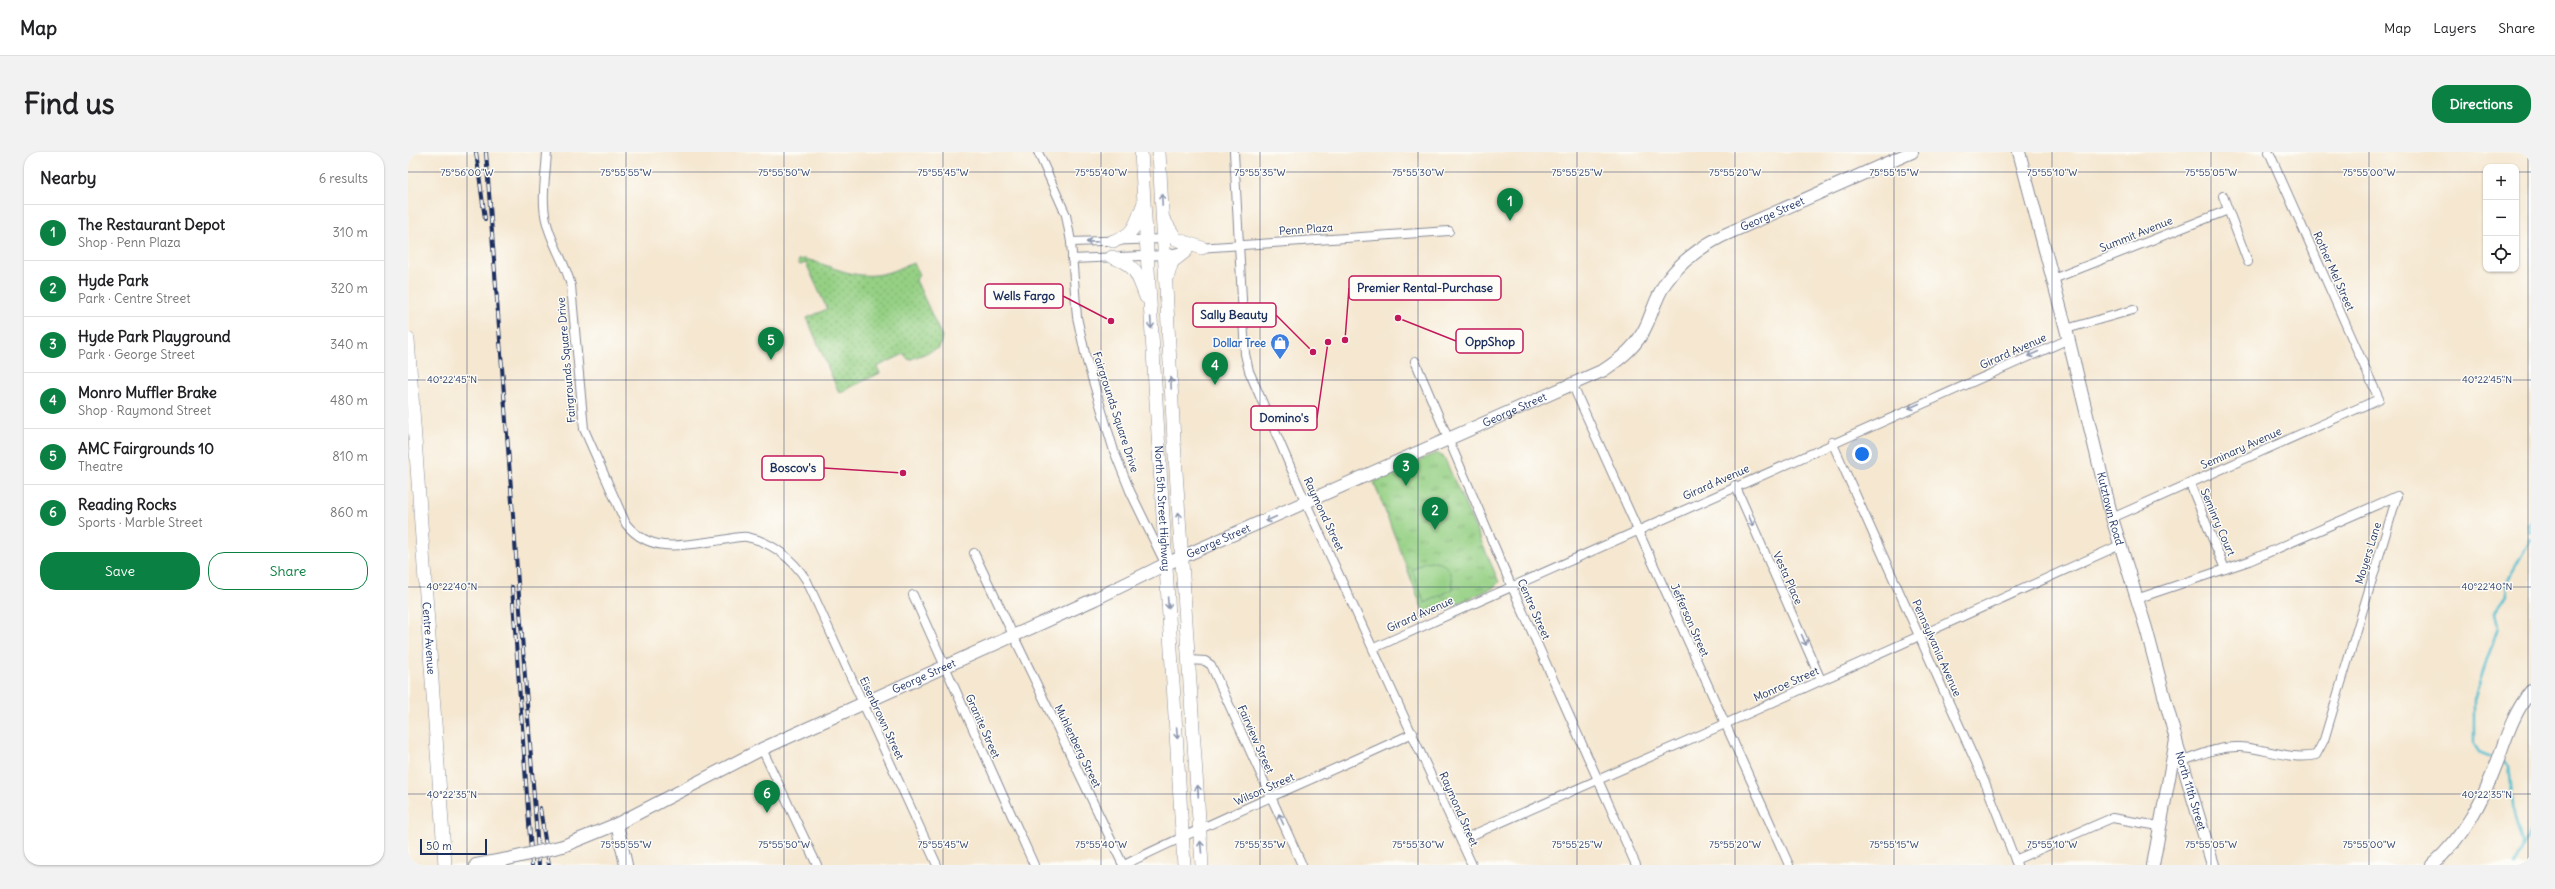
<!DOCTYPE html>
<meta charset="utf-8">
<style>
:root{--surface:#fff;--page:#f2f2f2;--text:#202124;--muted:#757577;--line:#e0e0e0;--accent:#0b8043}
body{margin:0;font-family:Delius,sans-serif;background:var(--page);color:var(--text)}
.controls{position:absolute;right:12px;top:12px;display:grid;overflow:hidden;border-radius:8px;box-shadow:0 1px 3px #0004}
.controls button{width:36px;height:36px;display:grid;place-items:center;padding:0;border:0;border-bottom:1px solid var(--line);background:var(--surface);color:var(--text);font:20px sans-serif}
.scale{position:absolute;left:12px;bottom:10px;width:67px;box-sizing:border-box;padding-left:4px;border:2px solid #1b2f5e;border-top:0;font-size:11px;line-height:14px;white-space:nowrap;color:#1b2f5e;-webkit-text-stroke:3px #fdfcf7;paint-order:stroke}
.you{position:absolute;left:1454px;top:302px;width:14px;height:14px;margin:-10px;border:3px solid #fff;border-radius:50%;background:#1a73e8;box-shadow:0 0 0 6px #1a73e833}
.badge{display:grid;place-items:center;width:26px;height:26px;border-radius:50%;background:var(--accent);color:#fff;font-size:13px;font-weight:700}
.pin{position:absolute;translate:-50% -33px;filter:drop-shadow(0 1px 2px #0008)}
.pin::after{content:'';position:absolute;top:21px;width:14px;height:12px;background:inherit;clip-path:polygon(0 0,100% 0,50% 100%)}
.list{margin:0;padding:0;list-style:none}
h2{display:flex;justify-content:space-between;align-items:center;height:52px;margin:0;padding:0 16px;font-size:17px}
h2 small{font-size:13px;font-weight:400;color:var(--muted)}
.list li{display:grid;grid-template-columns:26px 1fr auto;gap:12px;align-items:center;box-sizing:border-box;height:56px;padding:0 16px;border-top:1px solid var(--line)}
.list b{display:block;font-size:15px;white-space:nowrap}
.list p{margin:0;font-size:13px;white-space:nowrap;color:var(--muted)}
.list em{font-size:13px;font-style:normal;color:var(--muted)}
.actions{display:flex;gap:8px;padding:12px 16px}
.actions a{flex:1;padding:9px 0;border:1px solid var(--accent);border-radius:16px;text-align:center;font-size:14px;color:var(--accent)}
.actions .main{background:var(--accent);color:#fff}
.icon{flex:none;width:22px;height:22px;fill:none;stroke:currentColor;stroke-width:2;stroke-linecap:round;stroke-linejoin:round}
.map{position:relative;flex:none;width:2123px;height:713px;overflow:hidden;border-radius:16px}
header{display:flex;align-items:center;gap:24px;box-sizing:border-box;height:56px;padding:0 20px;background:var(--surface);border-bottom:1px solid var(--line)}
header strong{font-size:19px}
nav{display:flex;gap:22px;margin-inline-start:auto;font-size:14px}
.intro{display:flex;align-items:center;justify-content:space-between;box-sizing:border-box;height:96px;padding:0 24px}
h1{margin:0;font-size:28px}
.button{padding:10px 18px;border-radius:16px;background:var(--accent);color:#fff;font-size:14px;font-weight:700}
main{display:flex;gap:24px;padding:0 24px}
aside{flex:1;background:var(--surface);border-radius:16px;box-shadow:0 1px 3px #0004}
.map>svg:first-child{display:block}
.grass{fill:url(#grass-dots);stroke:#588071}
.park{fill:url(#park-tufts);stroke:#588071}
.garden{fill:#95d084;stroke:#588071}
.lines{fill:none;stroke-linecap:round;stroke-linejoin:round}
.stream{stroke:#54bed0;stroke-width:2.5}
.street-casing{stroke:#888b97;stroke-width:10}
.secondary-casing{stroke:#888b97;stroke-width:14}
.primary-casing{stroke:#888b97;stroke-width:14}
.street{stroke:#fff;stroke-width:8}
.secondary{stroke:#fff;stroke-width:12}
.primary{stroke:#fff;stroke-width:13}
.rail-casing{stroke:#1b2f5e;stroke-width:4}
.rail{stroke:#fdfcf7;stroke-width:2.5;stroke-dasharray:8;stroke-linecap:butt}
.secondary-bridge-casing{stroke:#888b97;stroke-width:14;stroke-linecap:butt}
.secondary-bridge{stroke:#fff;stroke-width:12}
.oneway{stroke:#8d97ae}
.ticks{fill:none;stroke:#1b2f5e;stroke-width:1;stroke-opacity:0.45}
.labels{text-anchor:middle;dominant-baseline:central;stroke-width:3;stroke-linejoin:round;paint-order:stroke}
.street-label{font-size:11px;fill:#1b2f5e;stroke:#fdfcf7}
.shop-label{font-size:11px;font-weight:bold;fill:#366cbe;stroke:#fdfcf7;text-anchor:end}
.ticks-label{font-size:10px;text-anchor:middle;fill:#1b2f5e;stroke:#fdfcf7;stroke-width:3;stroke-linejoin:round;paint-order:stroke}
.leader{fill:none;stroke:#c2185b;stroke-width:1.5}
.callout-dot{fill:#c2185b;stroke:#fdfcf7;stroke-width:1.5}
.callout{fill:#fdfcf7;stroke:#c2185b;stroke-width:1.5}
.callout-label{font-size:12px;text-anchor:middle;font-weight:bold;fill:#1b2f5e}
</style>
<header>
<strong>Map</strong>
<nav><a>Map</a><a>Layers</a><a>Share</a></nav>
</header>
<div class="intro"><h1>Find us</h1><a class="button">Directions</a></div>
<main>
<aside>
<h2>Nearby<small>6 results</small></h2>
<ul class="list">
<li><span class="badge">1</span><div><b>The Restaurant Depot</b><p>Shop · Penn Plaza</p></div><em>310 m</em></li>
<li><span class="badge">2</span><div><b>Hyde Park</b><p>Park · Centre Street</p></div><em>320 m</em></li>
<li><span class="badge">3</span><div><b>Hyde Park Playground</b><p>Park · George Street</p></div><em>340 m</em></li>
<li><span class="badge">4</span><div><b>Monro Muffler Brake</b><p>Shop · Raymond Street</p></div><em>480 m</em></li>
<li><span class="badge">5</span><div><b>AMC Fairgrounds 10</b><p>Theatre</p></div><em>810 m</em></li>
<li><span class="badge">6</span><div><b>Reading Rocks</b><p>Sports · Marble Street</p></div><em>860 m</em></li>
</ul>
<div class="actions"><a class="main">Save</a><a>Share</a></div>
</aside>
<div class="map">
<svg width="2123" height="713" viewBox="0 0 2123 713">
<defs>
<pattern id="grass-dots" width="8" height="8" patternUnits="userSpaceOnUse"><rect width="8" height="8" fill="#95d084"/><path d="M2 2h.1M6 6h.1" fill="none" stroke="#79a96f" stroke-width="1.8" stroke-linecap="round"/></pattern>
<pattern id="park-tufts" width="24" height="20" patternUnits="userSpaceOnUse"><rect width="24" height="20" fill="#95d084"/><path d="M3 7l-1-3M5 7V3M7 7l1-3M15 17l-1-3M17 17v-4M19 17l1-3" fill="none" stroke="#79a96f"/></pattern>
</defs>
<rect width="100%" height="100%" fill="#fdfcf7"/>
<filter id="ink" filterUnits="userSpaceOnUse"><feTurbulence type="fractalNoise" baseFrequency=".025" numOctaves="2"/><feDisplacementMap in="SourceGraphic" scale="8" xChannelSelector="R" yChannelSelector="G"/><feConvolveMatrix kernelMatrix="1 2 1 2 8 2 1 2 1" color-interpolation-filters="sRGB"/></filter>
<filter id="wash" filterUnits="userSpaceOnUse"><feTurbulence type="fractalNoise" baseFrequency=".012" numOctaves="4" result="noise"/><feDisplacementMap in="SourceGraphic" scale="16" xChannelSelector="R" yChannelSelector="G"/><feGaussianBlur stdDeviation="0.9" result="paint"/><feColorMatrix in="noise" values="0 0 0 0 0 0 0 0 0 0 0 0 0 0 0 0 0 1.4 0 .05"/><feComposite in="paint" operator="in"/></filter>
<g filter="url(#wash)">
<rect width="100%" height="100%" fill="#f5e7d0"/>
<path class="grass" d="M 397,107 C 423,113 445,128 474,122 C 485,120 495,114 506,111 L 511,123 L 508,128 L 534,185 L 531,196 L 501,208 L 496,202 L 469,215 L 472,221 L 431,241 L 399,166 L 419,157 L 398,111 L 392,113 L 390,111 L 391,108 Z"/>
<path class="park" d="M 1028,301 L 1036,305 L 1091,430 L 1085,436 L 1018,466 L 966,330 Z"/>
<path class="garden" d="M 1026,409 C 1041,412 1045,422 1045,437 L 1017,451 L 1004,418 L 1016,410 Z"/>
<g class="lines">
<g class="stream">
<path d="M 2123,370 L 2121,373 L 2123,380"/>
<path d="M 2086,606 L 2071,600 L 2066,592 L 2066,547 L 2090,475 L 2087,460 L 2099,443 L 2098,431 L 2123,387"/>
<path d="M 2094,609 L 2101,614 L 2106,661 L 2115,695"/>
<path d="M 2107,713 L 2123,677"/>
</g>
</g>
</g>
<g filter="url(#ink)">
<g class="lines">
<defs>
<g id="street">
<path d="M 139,0 C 138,22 133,47 138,68 C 143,92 158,111 163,134 L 176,277 L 218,372 C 244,404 279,392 314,388 C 322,387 331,384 339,385 C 364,390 385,407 399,429 L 529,713"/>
<path d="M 630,0 L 658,63 L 663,90 L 669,165 L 678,206 L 706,299 L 722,339 L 755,407"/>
<path d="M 826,0 L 837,202 L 841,219 L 898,351 L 1064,713"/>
<path d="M 1815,44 L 1840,110"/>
<path d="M 663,90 L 756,87"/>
<path d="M 790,96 L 1041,79"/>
<path d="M 664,107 L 757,103 L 775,99"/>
<path d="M 1645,127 L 1820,58"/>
<path d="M 1658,177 L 1725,158"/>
<path d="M 1007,209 L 1103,433 L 1228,713"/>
<path d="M 1164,232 L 1381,713"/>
<path d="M 1424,290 L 1578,633 L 1609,713"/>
<path d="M 1782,332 L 1817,417"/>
<path d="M 1327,333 L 1413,528"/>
<path d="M 1704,366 L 1971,247 L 1861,0"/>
<path d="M 566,401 L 715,713"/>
<path d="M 505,443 L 626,713"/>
<path d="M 1728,447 L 1841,409 L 1989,344 L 1916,588 L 1908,603 C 1883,609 1857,596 1832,595 C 1812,594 1794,602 1775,609"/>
<path d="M 966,496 L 1661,187"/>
<path d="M 781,508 L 797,509 L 803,513 L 894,713"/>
<path d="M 354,597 L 409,713"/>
<path d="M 1053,688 L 1317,572 L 1712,393"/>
<path d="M 1607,708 L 1704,666 L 1751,674"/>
<path d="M 716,713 C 811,666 909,626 1005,581"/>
</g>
<g id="secondary">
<path id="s1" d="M 1611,0 L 1658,177 L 1704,366 L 1738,476 L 1768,588 L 1745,713"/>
<path id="s2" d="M 1768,589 L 1805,713"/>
<path d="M 209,672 L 218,713"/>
<path id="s3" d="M 155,694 L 209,672 L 354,597 L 687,447 L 758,412 L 1196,218 C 1214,206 1230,193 1239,172 C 1245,158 1249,143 1258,130 C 1272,110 1293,95 1314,84 L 1504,0"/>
<path d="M 68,713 L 100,707"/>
<path d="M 2024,713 C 2057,684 2075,648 2090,608 C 2099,583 2106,560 2123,539"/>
</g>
<g id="primary">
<path id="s4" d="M 733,0 L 776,713"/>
<path d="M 751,0 L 766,289 L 794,713"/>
<path d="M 756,68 L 768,87 L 794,96"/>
<path d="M 705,89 C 726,84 728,72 735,53"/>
<path d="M 704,105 C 729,113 729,123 738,145"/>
<path d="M 760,123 L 764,110 L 778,99"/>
<path id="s5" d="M 0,187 L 37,713"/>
</g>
</defs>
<use href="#street" class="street-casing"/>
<use href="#secondary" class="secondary-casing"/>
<use href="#primary" class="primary-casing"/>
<use href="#street" class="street"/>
<use href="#secondary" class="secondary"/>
<use href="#primary" class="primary"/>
<defs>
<g id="rail">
<path d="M 68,0 L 77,67"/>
<path d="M 78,0 L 131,713"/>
<path d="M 104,435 L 124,713"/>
<path d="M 132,656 L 141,713"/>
</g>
</defs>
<use href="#rail" class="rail-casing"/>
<use href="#rail" class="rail"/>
<defs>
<path id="secondary-bridge" d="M 100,707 L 155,694"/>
</defs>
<use href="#secondary-bridge" class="secondary-bridge-casing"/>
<use href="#secondary-bridge" class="secondary-bridge"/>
</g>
<defs><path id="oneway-shaft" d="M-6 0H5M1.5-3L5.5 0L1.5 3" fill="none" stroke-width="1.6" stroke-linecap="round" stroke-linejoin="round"/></defs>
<g class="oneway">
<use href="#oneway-shaft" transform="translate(754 48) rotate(-93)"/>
<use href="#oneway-shaft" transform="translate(684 90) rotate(178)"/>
<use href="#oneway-shaft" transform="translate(743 171) rotate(86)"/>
<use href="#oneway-shaft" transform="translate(1625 202) rotate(156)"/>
<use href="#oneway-shaft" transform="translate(763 231) rotate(-92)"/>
<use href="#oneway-shaft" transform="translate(1506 254) rotate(156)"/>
<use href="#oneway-shaft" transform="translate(771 366) rotate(-94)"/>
<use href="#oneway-shaft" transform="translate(863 367) rotate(156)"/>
<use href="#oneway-shaft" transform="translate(1343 369) rotate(66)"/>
<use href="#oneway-shaft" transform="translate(760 451) rotate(86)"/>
<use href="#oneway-shaft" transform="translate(1396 488) rotate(66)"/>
<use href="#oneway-shaft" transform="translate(769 581) rotate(86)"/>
<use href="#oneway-shaft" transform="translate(790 639) rotate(-93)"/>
<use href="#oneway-shaft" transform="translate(873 667) rotate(-114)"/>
<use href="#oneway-shaft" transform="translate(793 695) rotate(-95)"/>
</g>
</g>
<path class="ticks" d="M 59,0 L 59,713M 218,0 L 218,713M 376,0 L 376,713M 535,0 L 535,713M 693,0 L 693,713M 852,0 L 852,713M 1010,0 L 1010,713M 1169,0 L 1169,713M 1327,0 L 1327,713M 1486,0 L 1486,713M 1644,0 L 1644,713M 1803,0 L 1803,713M 1961,0 L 1961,713M 2120,0 L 2120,713M 0,20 L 2078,20M 2108,20 L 2123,20M 0,228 L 2123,228M 0,435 L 2123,435M 0,642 L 2123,642"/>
<defs>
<symbol id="shop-pin" viewBox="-11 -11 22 30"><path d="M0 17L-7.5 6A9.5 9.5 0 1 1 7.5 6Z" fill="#3f7fe0" stroke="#fdfcf7"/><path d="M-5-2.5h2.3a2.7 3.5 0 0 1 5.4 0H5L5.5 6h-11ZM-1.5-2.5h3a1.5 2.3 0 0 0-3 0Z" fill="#fff"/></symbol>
</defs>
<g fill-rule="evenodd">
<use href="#shop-pin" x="861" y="180" width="22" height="30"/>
</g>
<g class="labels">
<g class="street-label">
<text stroke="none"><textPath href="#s3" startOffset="1383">George Street</textPath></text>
<text transform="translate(898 77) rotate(-4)">Penn Plaza</text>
<text transform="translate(1728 82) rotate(-22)">Summit Avenue</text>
<text transform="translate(1926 119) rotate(66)">Rother Mel Street</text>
<text transform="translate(1605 199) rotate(-24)">Girard Avenue</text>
<text transform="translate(158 208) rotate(-95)">Fairgrounds Square Drive</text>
<text stroke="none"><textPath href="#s3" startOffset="1047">George Street</textPath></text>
<text transform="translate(708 260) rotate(72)">Fairgrounds Square Drive</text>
<text transform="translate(1833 296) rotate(-24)">Seminary Avenue</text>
<text transform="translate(1308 330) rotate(-24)">Girard Avenue</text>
<text stroke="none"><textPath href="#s1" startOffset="368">Kutztown Road</textPath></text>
<text stroke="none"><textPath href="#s4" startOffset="357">North 5th Street Highway</textPath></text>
<text transform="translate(916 362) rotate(65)">Raymond Street</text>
<text transform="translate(1810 370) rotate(67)">Seminry Court</text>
<text stroke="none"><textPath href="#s3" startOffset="723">George Street</textPath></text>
<text transform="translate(1960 401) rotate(-73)">Moyers Lane</text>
<text transform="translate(1380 426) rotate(66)">Vesta Place</text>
<text transform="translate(1126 457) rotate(66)">Centre Street</text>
<text transform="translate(1012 462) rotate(-24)">Girard Avenue</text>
<text transform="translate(1282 468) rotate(66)">Jefferson Street</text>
<text stroke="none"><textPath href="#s5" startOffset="300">Centre Avenue</textPath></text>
<text transform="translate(1529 496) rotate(66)">Pennsylvania Avenue</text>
<text stroke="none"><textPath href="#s3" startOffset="399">George Street</textPath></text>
<text transform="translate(1378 532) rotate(-24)">Monroe Street</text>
<text transform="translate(474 566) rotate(65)">Eisenbrown Street</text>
<text transform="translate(575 574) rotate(66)">Granite Street</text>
<text transform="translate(848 587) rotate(66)">Fairview Street</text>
<text transform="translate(670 594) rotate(64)">Muhlenberg Street</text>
<text transform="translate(856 637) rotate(-24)">Wilson Street</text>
<text stroke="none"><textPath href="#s2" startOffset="52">North 11th Street</textPath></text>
<text transform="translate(1051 657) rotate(66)">Raymond Street</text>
</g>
<g class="shop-label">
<text x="858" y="191">Dollar Tree</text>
</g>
</g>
<g class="ticks-label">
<text x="59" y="24">75°56'00"W</text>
<text x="218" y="24">75°55'55"W</text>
<text x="376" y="24">75°55'50"W</text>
<text x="535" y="24">75°55'45"W</text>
<text x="693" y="24">75°55'40"W</text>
<text x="852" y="24">75°55'35"W</text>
<text x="1010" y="24">75°55'30"W</text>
<text x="1169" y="24">75°55'25"W</text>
<text x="1327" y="24">75°55'20"W</text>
<text x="1486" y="24">75°55'15"W</text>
<text x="1644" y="24">75°55'10"W</text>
<text x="1803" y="24">75°55'05"W</text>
<text x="1961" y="24">75°55'00"W</text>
<text x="44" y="231">40°22'45"N</text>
<text x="2079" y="231">40°22'45"N</text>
<text x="44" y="438">40°22'40"N</text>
<text x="2079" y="438">40°22'40"N</text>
<text x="44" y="646">40°22'35"N</text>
<text x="2079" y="646">40°22'35"N</text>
<text x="218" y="696">75°55'55"W</text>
<text x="376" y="696">75°55'50"W</text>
<text x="535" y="696">75°55'45"W</text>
<text x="693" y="696">75°55'40"W</text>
<text x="852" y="696">75°55'35"W</text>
<text x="1010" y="696">75°55'30"W</text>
<text x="1169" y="696">75°55'25"W</text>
<text x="1327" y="696">75°55'20"W</text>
<text x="1486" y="696">75°55'15"W</text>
<text x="1644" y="696">75°55'10"W</text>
<text x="1803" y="696">75°55'05"W</text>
<text x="1961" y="696">75°55'00"W</text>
</g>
<path class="leader" d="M937 188L941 136M703 169L655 144M905 200L868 163M990 166L1048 189M920 190L909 266M495 321L416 316"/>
<g class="callout-dot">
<circle cx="937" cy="188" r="4"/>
<circle cx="703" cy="169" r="4"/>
<circle cx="905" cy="200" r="4"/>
<circle cx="990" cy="166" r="4"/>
<circle cx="920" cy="190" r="4"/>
<circle cx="495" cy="321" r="4"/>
</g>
<g class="callout">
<rect x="941" y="124" width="152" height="24" rx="4"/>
<rect x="577" y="132" width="78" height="24" rx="4"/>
<rect x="785" y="151" width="83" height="24" rx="4"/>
<rect x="1048" y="177" width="67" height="24" rx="4"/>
<rect x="843" y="254" width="66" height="24" rx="4"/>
<rect x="354" y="304" width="62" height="24" rx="4"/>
</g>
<g class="callout-label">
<text x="1017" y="140">Premier Rental-Purchase</text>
<text x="616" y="148">Wells Fargo</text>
<text x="826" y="167">Sally Beauty</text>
<text x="1082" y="194">OppShop</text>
<text x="876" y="270">Domino's</text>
<text x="385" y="320">Boscov's</text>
</g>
</svg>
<div class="controls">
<button>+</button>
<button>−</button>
<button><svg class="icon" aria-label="locate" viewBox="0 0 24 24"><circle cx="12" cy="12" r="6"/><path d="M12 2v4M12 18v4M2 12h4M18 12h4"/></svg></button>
</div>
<div class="scale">50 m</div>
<div class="you"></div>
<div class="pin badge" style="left:1102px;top:69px">1</div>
<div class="pin badge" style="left:1027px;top:378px">2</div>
<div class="pin badge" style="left:998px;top:334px">3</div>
<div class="pin badge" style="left:807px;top:233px">4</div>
<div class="pin badge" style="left:363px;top:208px">5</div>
<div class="pin badge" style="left:359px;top:661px">6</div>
</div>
</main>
